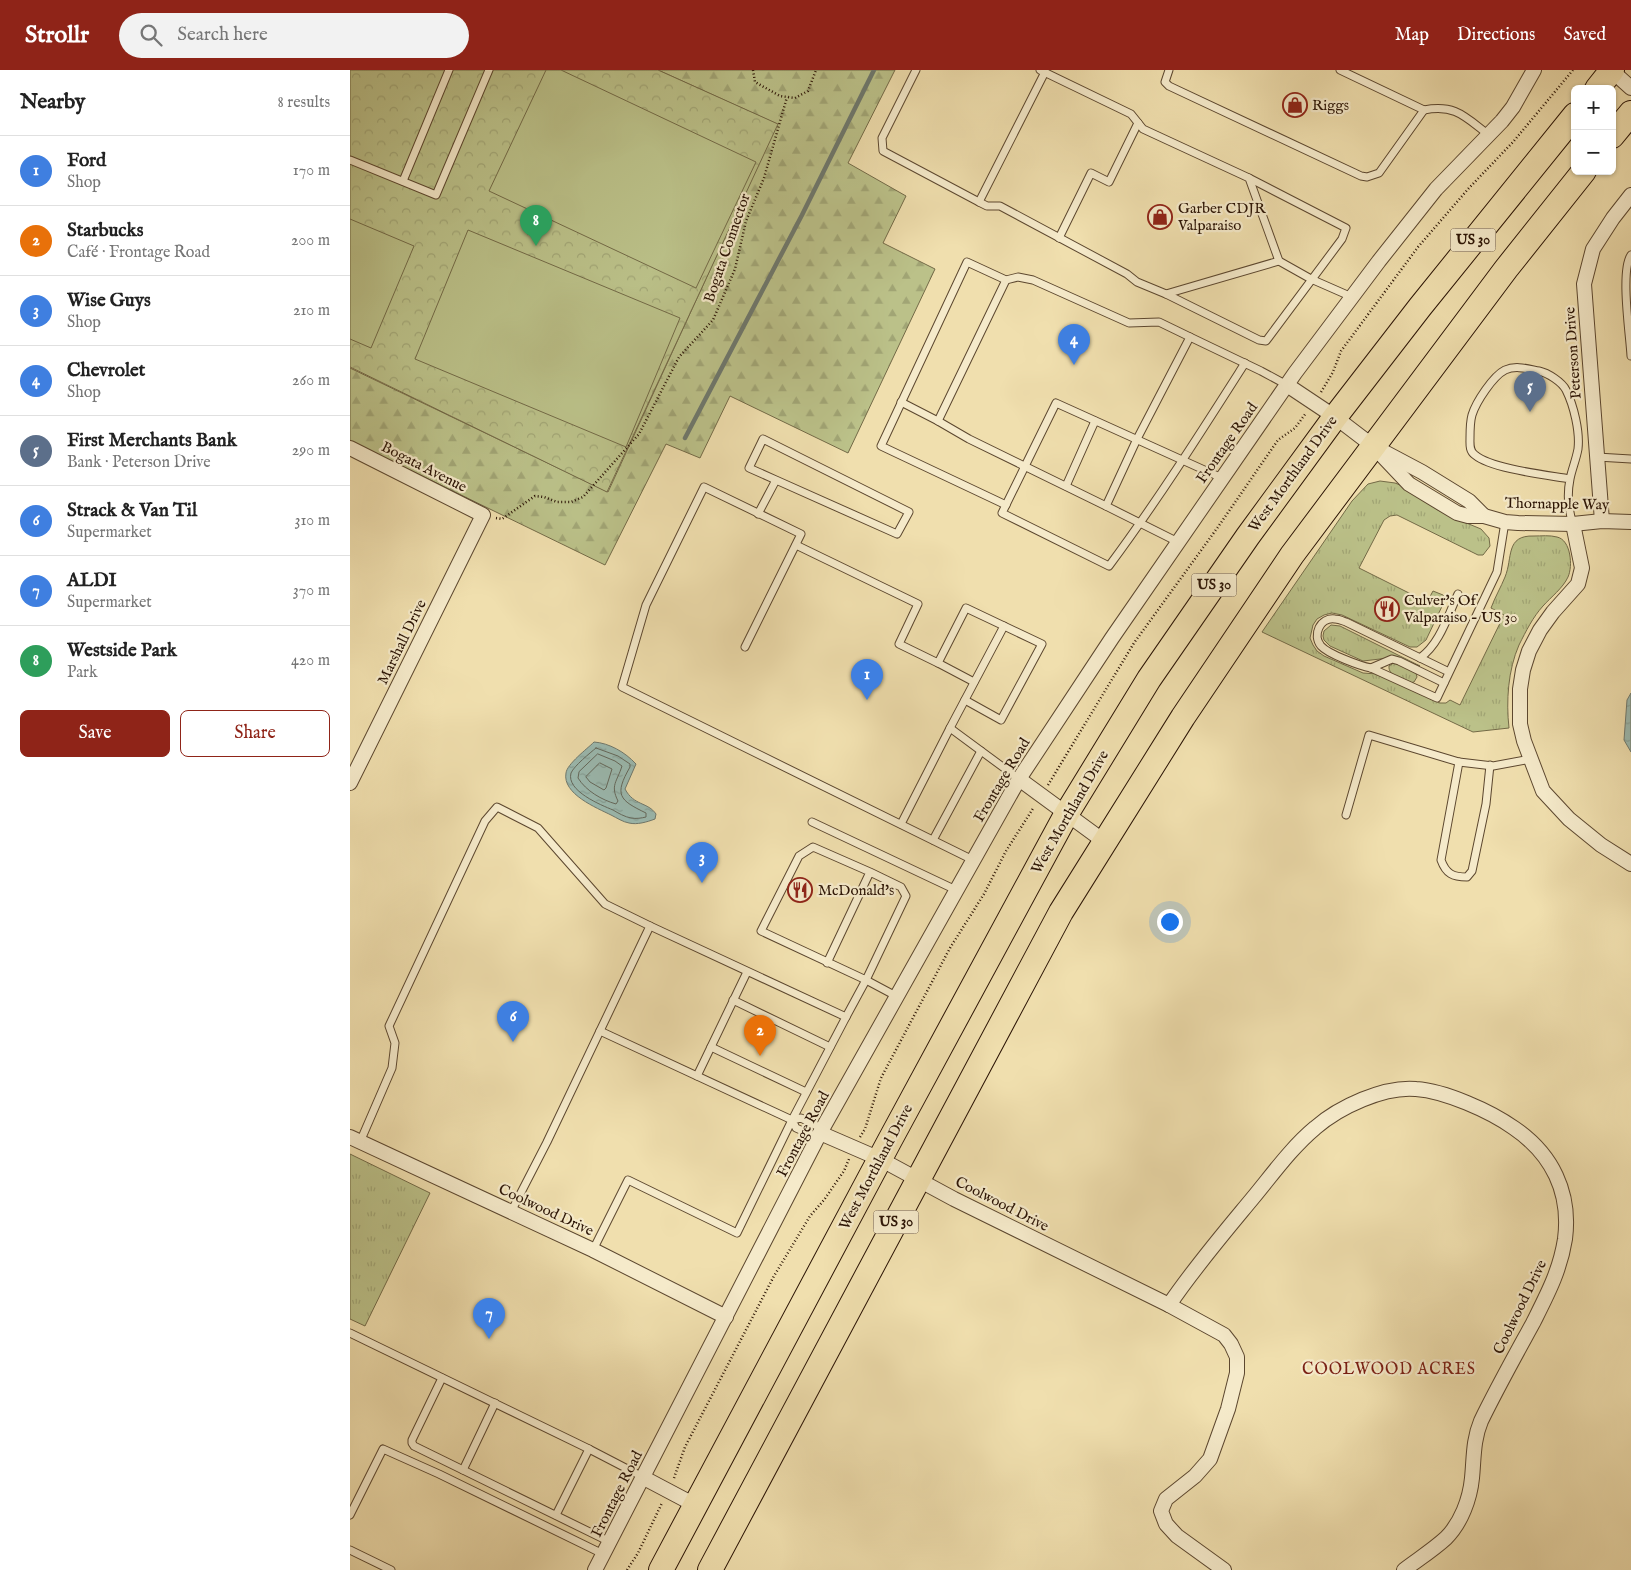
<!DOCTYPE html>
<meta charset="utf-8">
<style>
:root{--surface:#fff;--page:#f2f2f2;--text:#222;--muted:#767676;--line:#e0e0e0;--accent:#8f2418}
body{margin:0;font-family:"IM FELL English",serif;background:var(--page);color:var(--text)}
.controls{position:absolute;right:15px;top:15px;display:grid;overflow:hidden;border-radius:8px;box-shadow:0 1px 4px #0004}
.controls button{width:45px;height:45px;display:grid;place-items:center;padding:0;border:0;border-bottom:1px solid var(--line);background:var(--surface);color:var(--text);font:25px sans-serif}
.you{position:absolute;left:819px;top:851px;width:18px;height:18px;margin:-12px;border:4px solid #fff;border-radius:50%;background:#1a73e8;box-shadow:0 0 0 8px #1a73e833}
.badge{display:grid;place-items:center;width:32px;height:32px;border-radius:50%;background:var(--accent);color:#fff;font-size:16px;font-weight:700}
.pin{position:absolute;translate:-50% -41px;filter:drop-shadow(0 1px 2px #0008)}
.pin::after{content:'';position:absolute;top:26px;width:18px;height:15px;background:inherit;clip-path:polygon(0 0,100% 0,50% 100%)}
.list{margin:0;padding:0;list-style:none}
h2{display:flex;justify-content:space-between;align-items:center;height:65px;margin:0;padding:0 20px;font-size:21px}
h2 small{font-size:16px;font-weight:400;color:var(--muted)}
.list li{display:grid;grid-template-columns:32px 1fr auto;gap:15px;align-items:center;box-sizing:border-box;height:70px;padding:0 20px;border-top:1px solid var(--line)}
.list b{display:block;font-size:19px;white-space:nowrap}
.list p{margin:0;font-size:16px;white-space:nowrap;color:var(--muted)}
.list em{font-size:16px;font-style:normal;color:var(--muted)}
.actions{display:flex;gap:10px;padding:15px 20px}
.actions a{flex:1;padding:11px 0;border:1px solid var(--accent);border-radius:8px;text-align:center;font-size:18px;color:var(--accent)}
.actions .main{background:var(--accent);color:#fff}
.icon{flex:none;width:28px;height:28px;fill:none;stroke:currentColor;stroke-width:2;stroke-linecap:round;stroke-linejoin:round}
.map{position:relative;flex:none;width:1281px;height:1500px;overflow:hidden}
header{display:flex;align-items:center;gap:30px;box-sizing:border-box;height:70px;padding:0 25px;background:var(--accent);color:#fff}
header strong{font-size:24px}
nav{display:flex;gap:28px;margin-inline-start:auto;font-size:18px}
.search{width:350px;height:45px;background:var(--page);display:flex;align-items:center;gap:12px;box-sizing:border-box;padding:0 18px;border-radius:28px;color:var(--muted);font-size:19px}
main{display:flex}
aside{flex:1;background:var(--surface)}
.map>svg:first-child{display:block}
.grass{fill:url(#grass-tufts);stroke:#736a47}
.forest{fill:url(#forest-firs);stroke:#736a47}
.park{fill:url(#park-crowns);stroke:#736a47}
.pitch{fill:#bbc189;stroke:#736a47}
.water{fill:url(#water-ripples);stroke:#6e786d}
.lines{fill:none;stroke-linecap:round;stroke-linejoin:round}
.shore{stroke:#63685c;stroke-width:1}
.stream{stroke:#6e786d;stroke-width:4.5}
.service-casing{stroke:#5c472f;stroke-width:9}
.minor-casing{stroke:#5c472f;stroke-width:16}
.trunk-casing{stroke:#2b1405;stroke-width:26}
.path{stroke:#2b1405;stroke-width:2.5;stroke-dasharray:1 2.5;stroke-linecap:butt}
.service{stroke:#f5eaca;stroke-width:7}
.minor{stroke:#f5eaca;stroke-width:14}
.trunk{stroke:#f0dfae;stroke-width:24}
.labels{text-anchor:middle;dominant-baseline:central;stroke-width:4.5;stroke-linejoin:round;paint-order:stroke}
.shield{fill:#f5eaca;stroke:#685440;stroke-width:1}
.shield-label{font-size:14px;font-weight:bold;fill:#2b1405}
.poi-label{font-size:15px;fill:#2b1405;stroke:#f5eaca;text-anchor:start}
.street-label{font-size:15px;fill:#2b1405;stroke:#f5eaca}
.neighbourhood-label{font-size:16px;letter-spacing:1px;fill:#7a1f14;stroke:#f5eaca}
</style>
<header>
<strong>Strollr</strong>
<div class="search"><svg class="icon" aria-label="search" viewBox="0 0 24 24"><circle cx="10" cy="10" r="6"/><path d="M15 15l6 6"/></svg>Search here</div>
<nav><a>Map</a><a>Directions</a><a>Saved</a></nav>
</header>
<main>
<aside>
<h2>Nearby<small>8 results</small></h2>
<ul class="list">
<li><span class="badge" style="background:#3f7fe0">1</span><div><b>Ford</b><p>Shop</p></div><em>170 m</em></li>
<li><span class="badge" style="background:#e8710a">2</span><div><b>Starbucks</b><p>Café · Frontage Road</p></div><em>200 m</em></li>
<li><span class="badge" style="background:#3f7fe0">3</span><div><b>Wise Guys</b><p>Shop</p></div><em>210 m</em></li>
<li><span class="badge" style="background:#3f7fe0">4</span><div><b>Chevrolet</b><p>Shop</p></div><em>260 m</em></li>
<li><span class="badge" style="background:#5c6f8a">5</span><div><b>First Merchants Bank</b><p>Bank · Peterson Drive</p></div><em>290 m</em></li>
<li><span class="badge" style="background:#3f7fe0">6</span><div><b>Strack &amp; Van Til</b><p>Supermarket</p></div><em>310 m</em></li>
<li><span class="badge" style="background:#3f7fe0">7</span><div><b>ALDI</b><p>Supermarket</p></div><em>370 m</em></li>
<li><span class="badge" style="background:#2e9e5b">8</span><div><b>Westside Park</b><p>Park</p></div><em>420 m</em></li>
</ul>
<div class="actions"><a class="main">Save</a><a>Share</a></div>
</aside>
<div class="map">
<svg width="1281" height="1500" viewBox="0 0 1281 1500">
<defs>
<pattern id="grass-tufts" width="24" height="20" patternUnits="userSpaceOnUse" patternTransform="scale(1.25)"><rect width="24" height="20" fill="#bbc189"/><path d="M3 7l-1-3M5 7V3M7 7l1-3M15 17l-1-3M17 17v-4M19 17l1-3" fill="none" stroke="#a1a575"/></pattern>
<pattern id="forest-firs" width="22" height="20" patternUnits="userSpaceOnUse" patternTransform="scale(1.25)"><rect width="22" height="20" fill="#bbc189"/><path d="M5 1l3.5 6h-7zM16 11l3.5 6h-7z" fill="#a1a575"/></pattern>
<pattern id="park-crowns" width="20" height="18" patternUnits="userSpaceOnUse" patternTransform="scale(1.25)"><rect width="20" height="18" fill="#bbc189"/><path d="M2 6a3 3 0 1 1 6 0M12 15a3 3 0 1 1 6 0" fill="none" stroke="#a1a575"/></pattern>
<pattern id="water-ripples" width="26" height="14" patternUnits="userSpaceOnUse" patternTransform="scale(1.25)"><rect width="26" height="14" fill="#9bbbb2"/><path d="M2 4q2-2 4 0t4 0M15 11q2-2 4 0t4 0" fill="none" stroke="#86a098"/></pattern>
</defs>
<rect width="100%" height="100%" fill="#f0dfae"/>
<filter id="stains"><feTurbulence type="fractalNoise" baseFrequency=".004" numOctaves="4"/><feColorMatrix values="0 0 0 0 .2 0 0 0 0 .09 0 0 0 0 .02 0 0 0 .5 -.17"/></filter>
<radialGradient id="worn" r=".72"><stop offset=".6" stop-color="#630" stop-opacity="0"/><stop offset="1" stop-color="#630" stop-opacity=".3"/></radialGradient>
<g class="grass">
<path d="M 1030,411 L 1045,413 L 1050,415 L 1088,440 L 1114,452 L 1131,459 L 1139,468 L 1140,476 L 1133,485 L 1128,485 L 1047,445 L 1040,446 L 1034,450 L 1009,498 L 1077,532 L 1083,521 L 1093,525 L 1095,530 L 1076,570 L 1067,577 L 1060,577 L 992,545 L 982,543 L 974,545 L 967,549 L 963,555 L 960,568 L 963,575 L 967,581 L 974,586 L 1013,603 L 1027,604 L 1090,633 L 1096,633 L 1100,630 L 1110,635 L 1154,545 L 1141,538 C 1145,527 1151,517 1155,507 C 1163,488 1155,465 1184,466 C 1191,466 1200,465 1207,467 C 1221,470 1223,496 1218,507 C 1213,518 1201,527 1193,536 C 1183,547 1176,561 1169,575 C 1158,600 1156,631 1159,658 L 1123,662 L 912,562 L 1002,431 L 1018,414 Z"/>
<path d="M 981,555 L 990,556 L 1070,596 L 1047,587 L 1013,591 L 980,576 L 974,570 L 973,566 L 974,561 Z"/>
<path d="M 1045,592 L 1066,603 L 1067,607 L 1064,612 L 1060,613 C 1052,609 1038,606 1039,596 Z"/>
<path d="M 0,1084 L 80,1123 L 15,1256 L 0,1249 Z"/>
</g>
<path class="forest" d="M 308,0 L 545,0 L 498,93 L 556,126 L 533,173 L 585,199 L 498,383 L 380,326 L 350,388 L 316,374 L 255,495 L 0,371 L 0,298 L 258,422 L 427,54 Z"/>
<path class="park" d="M 0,0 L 308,0 L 428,54 L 257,422 L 0,297 Z"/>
<g class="pitch">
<path d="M 196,0 L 211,0 L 406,92 L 346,218 L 139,121 Z"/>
<path d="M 0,149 L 64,176 L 21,278 L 0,269 Z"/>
<path d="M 118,160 L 330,248 L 276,377 L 65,289 Z"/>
</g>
<g class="water">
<path d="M 1281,623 L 1281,682 L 1274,670 L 1277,630 Z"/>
<path d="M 244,672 C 259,673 275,682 286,694 L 275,719 C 284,736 298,732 306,744 L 305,749 C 297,752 287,755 279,753 C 273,752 267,748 261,745 C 247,738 212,724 216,703 C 217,694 237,679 244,672 Z"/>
</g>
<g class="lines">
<g class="shore">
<path d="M 246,678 L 268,686 L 280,694 L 280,697 C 264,725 269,730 296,743 L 296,747 C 292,748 286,749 281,748 C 275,747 268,743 263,740 C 251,735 216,721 221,703 C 224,696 240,683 246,678 Z"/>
<path d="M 248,684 L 265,691 L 272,696 C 267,712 260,715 268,731 L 266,734 C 252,730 236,721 228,708 L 229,702 Z"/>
<path d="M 250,693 L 262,699 L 256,718 L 254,720 L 240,712 L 236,707 Z"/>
</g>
<path class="stream" d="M 335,368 L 452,145 L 524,0"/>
<defs>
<g id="service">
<path d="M 566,0 L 532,68 L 533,81 L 629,132 L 637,136 L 650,136 L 777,204 L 787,212 L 816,224 L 929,191"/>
<path d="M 690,0 L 781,44 L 793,59 L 899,108 L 929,191 L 961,209 L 1002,227"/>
<path d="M 819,0 L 815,12 L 819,16 L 1011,106 L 1017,107 L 1029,103 L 1074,40"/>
<path d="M 990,0 L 1074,40 C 1106,34 1115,47 1139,65"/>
<path d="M 0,90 L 86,125 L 139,0"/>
<path d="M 53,111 L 99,0"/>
<path d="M 629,132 L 695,2"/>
<path d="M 709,168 L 741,103 L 759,112 L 788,53"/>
<path d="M 1281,185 C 1270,201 1280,265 1281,286"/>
<path d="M 816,224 L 909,270 L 916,271 L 992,169 L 996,158 L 899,108"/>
<path d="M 551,332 L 588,351 L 619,369 L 756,436"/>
<path d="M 588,351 L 656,210"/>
<path d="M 1247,387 L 1281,389"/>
<path d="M 872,408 C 817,383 761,358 706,333 L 652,443 L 759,496 C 808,430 851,362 895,293"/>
<path d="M 1220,409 C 1197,405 1142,399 1125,385 C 1119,381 1120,374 1120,368 C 1120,361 1120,352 1122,345 C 1126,332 1143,306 1155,300 C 1166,295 1178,299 1189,301 C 1198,303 1212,312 1216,320 C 1224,336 1230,362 1228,379 C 1226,390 1222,399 1220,409 C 1217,424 1218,439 1223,454"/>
<path d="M 716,416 L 745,351"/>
<path d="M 656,435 L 531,376 L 617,192 L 656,210 L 668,207 L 683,210 L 779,253 L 809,252 L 840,267"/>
<path d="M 408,444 L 426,410 L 399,398 L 413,369 L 559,442 L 547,464 L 426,410"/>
<path d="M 828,472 L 756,436 L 787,369 L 840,267 L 911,301 L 937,315"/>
<path d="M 446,475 L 568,534 L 549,574 L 588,593 L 616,538 L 692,574 L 651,650 L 615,630"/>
<path d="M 395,577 L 451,464 L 354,417 L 296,535 L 272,617 L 623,790"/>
<path d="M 1070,588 C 1090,574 1098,545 1108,524"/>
<path d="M 588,593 L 624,612"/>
<path d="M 1021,598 L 1042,589 L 1049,591 L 1094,613"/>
<path d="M 1099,602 L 996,552 C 993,551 989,549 985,549 C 970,547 962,565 971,576 C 978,584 1010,596 1021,598 L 1087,628 L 1147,502 L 1155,452"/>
<path d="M 600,658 L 654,556"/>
<path d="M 1109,692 L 1091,790 C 1096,804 1103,807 1117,807 L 1122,801 L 1136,734 L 1140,695"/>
<path d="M 996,745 L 1019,665 L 1109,692 L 1143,696 L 1181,689"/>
<path d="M 462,752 L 606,820"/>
<path d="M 551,754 L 600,658 L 669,709"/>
<path d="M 583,770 L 631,681"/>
<path d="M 300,856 L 496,947 L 516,910 L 546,926"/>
<path d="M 477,893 L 520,802 L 551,817 L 556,826 L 516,910 L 411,861 L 449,786 L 463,777 L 520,802"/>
<path d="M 383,930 L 480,977"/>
<path d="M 250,961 L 442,1050 L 451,1048 L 467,1056 L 470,1063 L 462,1065 L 446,1058 L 442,1050"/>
<path d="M 361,977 L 456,1022"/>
<path d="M 347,1006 L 397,902"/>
<path d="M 10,1072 L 42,998 L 45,973 L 39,956 L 135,751 L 147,737 L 188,758 L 255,834 L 300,856 L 197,1072 L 161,1142"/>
<path d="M 243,1180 L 278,1110 L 387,1163 L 442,1050 L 496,947"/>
<path d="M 0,1263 L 239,1379 L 293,1407"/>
<path d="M 92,1308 L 62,1370 L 62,1373 L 64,1376 L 260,1472"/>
<path d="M 113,1400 L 145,1333"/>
<path d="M 0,1445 L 33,1379 L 89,1404 L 253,1484"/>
<path d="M 206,1445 L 239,1379"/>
<path d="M 0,1480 L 41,1500"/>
</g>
<g id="minor">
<path d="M 1261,0 L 1281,18"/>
<path d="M 937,315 L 985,347 L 1023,376 L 1072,402 L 1119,431 L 1134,446"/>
<path d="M 1023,376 L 1059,414 L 1107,443 L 1118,446 L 1134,446 L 1155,452 L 1168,453 L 1223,454 L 1252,451 L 1281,452"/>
<path d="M 0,378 L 133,445 L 0,713"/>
<path d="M 1252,451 L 1234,214 L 1243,179 L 1263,148 L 1281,125"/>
<path d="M 1223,454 L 1232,498 L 1228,514 L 1203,542 L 1190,560 L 1179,581 L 1173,600 L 1170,619 L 1170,654 L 1174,671 L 1193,721 L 1219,749 L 1251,775 L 1281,794"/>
<path d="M 669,709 L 755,772"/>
<path d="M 470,1063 L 530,1089 L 604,1129 L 819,1235 L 874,1265 L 881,1274 L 887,1287 L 887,1303 L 878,1339 L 860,1389 L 845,1406 L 816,1429 L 811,1441 L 816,1454 L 827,1466 L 874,1500"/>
<path d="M 0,1067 L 243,1180 L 376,1247"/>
<path d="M 819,1235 C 844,1198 873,1164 902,1129 C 922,1105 941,1078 965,1058 C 989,1037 1034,1016 1066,1019 C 1095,1021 1140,1041 1164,1058 C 1202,1084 1221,1122 1215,1169 C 1210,1201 1197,1225 1183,1253 C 1165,1286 1147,1318 1131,1351 C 1123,1370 1124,1388 1122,1408 C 1120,1429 1111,1453 1096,1468 C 1083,1480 1067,1490 1054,1500"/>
<path d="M 294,1408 L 345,1435"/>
<path d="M 245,1500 L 470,1063 L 669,709 L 762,568 L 945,303 L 1029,191 L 1086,119 L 1152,51 L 1163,37 L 1184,0"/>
</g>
<g id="trunk">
<path d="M 1247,19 L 1262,0"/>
<path d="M 1262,66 L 1281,43"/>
<path d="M 311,1500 L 540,1070 L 717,743 L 799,609 L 898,466 L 985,347 L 1070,237 L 1225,45"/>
<path d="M 360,1500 L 711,842 L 833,647 L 942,485 L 1156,199 L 1234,101"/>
</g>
</defs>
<use href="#service" class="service-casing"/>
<use href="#minor" class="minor-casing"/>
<use href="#trunk" class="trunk-casing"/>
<g class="path">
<path d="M 403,0 L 405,12 L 430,26 L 445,28 L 458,21 L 466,0"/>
<path d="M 971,322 L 983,302 L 991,281 L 1068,177 L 1119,118 L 1163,72 L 1223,0"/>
<path d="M 146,448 L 152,449 L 185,426 L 194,427 L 207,432 L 221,432 L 233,427 L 289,364 L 329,287 L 363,250 L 385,199 L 396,151 L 414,108 L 437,27"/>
<path d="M 698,715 L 784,573 L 868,457 L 928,370 L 945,358 L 956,343"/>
<path d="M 510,1067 L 515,1059 L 531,1008 L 600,878 L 634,824 L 656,781 L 684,737"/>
<path d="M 324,1408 L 335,1377 L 424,1206 L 460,1146 L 474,1130 L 494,1101 L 499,1089"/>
<path d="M 277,1500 L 288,1483 L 312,1433"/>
</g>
<use href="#service" class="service"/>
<use href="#minor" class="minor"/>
<use href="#trunk" class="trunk"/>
</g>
<defs>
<symbol id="shop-ring" viewBox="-11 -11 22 22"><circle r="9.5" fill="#f5eaca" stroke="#8f2418" stroke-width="1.5"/><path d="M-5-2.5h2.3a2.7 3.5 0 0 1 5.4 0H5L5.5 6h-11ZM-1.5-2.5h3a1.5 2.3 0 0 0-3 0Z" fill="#8f2418"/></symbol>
<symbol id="restaurant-ring" viewBox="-11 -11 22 22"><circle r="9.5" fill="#f5eaca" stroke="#8f2418" stroke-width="1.5"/><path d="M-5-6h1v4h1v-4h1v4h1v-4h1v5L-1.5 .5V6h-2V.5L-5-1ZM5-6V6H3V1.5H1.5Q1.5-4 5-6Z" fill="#8f2418"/></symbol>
</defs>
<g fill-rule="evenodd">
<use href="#shop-ring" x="931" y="21" width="28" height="28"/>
<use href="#shop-ring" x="796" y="133" width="28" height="28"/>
<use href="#restaurant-ring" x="1023" y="525" width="28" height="28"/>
<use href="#restaurant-ring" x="436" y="806" width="28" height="28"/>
</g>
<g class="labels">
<g class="shield">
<rect x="1100.5" y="158.5" width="45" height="23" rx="4"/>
<rect x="841.5" y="503.5" width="45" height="23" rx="4"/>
<rect x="523.5" y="1140.5" width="45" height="23" rx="4"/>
</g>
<g class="shield-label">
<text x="1123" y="170">US 30</text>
<text x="864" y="515">US 30</text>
<text x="546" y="1152">US 30</text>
</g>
<g class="poi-label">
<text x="962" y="35">Riggs</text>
<text x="828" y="138">Garber CDJR<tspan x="828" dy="17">Valparaiso</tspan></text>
<text x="1054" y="530">Culver's Of<tspan x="1054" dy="17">Valparaiso - US 30</tspan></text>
<text x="468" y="820">McDonald's</text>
</g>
<g class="street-label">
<text transform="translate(377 178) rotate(-71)">Bogata Connector</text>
<text transform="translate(1223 283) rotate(-94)">Peterson Drive</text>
<text transform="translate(877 373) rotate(-55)">Frontage Road</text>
<text transform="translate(74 397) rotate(27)">Bogata Avenue</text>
<text transform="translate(943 404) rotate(-54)">West Morthland Drive</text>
<text transform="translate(1207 434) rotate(1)">Thornapple Way</text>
<text transform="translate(52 572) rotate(-64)">Marshall Drive</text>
<text transform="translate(652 710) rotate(-59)">Frontage Road</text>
<text transform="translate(720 742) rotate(-60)">West Morthland Drive</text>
<text transform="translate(453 1064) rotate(-62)">Frontage Road</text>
<text transform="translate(526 1097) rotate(-62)">West Morthland Drive</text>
<text transform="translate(652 1134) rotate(27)">Coolwood Drive</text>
<text transform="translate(196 1140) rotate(25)">Coolwood Drive</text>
<text transform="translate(1170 1237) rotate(-64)">Coolwood Drive</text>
<text transform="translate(267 1424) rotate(-63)">Frontage Road</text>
</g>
<g class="neighbourhood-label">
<text x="1039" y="1300">COOLWOOD ACRES</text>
</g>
</g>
<rect width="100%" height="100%" filter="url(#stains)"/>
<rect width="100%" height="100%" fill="url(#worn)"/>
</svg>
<div class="controls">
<button>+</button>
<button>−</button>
</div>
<div class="you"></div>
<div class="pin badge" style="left:517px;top:630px;background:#3f7fe0">1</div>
<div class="pin badge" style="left:410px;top:986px;background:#e8710a">2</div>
<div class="pin badge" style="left:352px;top:813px;background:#3f7fe0">3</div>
<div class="pin badge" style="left:724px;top:295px;background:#3f7fe0">4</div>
<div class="pin badge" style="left:1180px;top:342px;background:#5c6f8a">5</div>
<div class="pin badge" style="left:163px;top:972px;background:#3f7fe0">6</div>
<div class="pin badge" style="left:139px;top:1269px;background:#3f7fe0">7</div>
<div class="pin badge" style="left:186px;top:176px;background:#2e9e5b">8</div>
</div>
</main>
